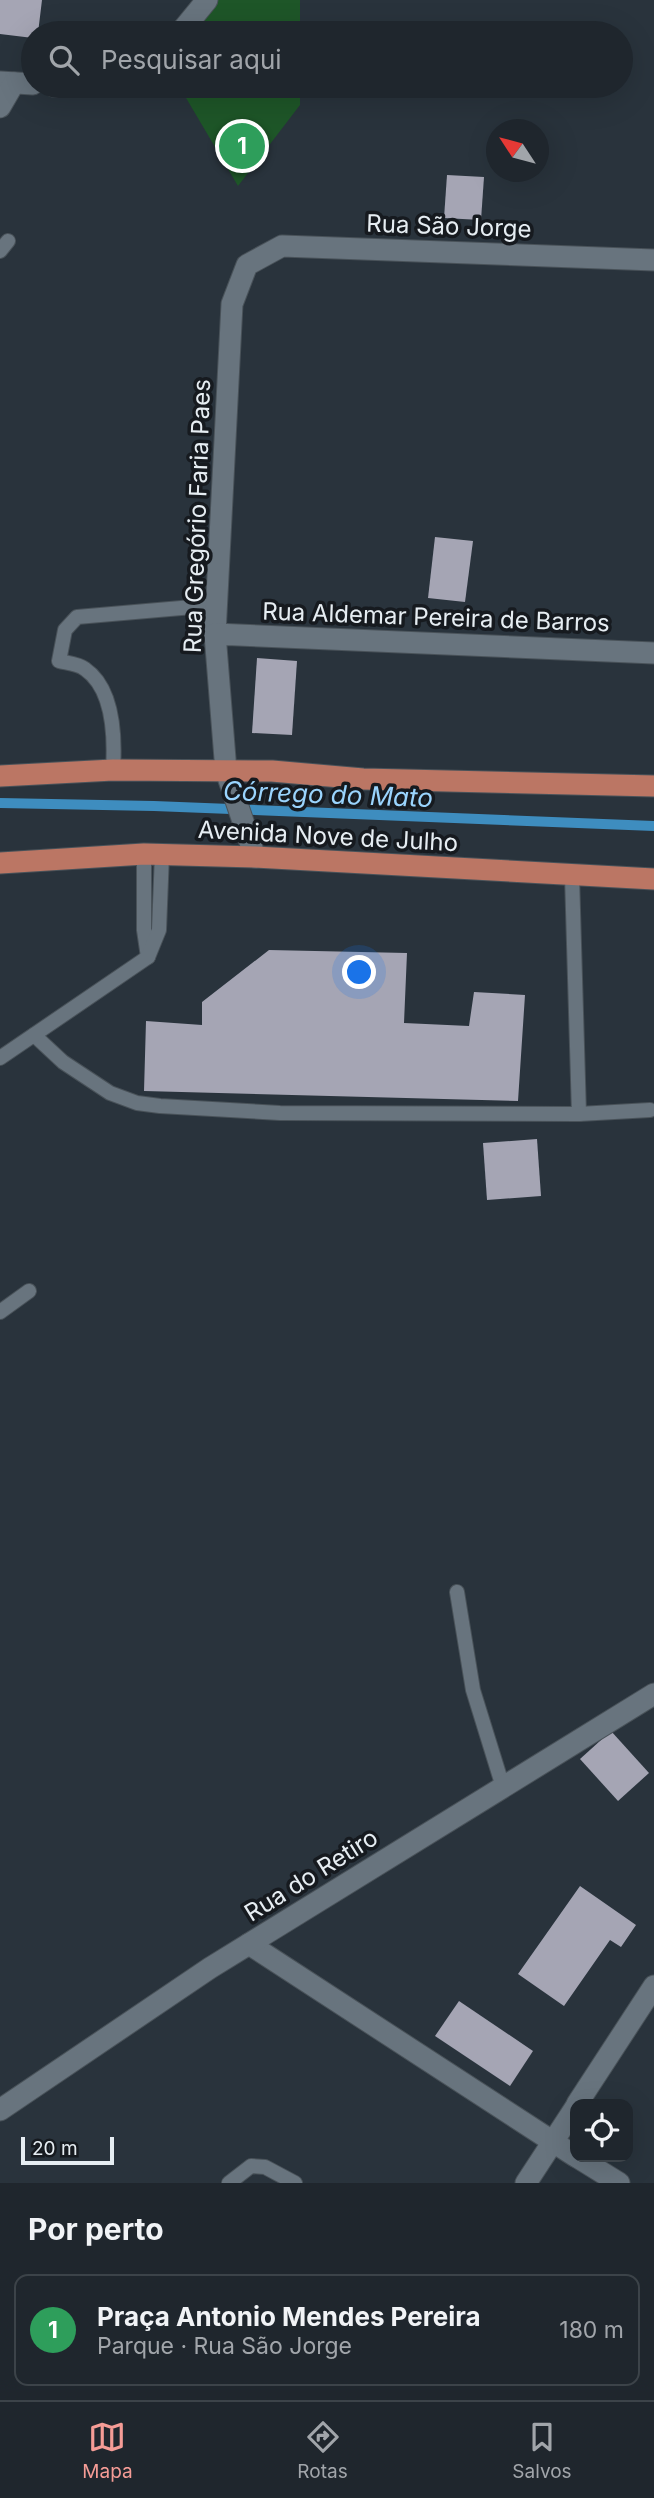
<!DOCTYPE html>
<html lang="pt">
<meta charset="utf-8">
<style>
:root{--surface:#1f262d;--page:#2c3239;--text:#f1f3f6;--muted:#a1a5aa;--line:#3c4349;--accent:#f59c96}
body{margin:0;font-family:Inter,sans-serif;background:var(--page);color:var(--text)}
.controls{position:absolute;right:21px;bottom:21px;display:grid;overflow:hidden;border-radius:14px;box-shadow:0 7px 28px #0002}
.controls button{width:63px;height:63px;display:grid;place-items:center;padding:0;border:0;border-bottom:2px solid var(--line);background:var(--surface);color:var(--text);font:35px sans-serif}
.compass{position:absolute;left:486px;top:119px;width:63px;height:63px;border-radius:50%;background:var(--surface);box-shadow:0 7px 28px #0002;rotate:306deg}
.scale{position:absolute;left:21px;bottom:18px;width:93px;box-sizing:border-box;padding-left:7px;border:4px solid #e6edf2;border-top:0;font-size:19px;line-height:24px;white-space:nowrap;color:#e6edf2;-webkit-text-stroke:5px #161a1f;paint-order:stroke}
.you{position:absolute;left:360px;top:973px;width:24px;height:24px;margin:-18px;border:5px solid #fff;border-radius:50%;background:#1a73e8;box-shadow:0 0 0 10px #1a73e833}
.badge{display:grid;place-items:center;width:46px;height:46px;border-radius:50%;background:var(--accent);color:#fff;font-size:23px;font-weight:700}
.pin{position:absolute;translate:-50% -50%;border:4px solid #fff;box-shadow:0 2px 7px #0006}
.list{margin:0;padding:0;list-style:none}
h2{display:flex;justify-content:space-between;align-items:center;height:91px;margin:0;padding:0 28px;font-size:30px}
h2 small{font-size:23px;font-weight:400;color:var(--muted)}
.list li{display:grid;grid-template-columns:46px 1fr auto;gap:21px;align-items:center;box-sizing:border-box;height:112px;margin:0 14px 14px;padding:0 14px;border:2px solid var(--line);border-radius:14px}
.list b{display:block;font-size:26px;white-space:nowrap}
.list p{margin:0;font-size:23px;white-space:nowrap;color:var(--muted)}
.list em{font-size:23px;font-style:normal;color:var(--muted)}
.icon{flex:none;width:38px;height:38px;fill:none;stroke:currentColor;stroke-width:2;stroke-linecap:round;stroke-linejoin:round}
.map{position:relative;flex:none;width:654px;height:2183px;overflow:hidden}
.search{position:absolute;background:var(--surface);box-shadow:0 7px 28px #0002;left:21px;right:21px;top:21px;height:77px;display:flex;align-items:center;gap:18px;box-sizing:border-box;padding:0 24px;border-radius:38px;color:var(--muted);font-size:26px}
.sheet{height:217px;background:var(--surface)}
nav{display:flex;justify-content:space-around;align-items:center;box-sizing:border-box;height:98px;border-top:2px solid var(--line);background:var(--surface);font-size:19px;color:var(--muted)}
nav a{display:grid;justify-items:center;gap:4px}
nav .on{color:var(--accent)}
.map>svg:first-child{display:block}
.green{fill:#1e5628}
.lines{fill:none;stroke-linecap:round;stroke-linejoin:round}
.stream{stroke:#3e8dbf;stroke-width:10}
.building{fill:#a5a5b4}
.service-casing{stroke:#495259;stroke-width:16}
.minor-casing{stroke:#495259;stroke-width:23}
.tertiary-casing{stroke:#495259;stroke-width:23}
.secondary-casing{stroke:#495259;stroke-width:23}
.primary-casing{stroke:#495259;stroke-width:23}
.service{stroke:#68747e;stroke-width:14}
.minor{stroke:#68747e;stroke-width:21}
.tertiary{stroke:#68747e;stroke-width:21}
.secondary{stroke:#68747e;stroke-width:21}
.primary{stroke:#bb7664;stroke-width:21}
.labels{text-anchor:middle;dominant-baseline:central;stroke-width:7;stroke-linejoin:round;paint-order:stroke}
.street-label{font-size:24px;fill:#e6edf2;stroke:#161a1f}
.water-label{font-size:26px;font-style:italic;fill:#9ad4fd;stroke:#161a1f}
</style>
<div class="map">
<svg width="654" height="2183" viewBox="0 0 654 2183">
<rect width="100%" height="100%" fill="#29333c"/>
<g class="green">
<path d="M 213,0 L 300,0 L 300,33 L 191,33 Z"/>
<path d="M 179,86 L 300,86 L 300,105 L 238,186 Z"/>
</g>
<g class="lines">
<path class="stream" d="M 0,803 L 154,806 L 654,826"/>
</g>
<g class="building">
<path d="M 0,0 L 42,0 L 38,33 L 33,33 L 33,38 L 0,34 Z"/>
<path d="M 447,175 L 484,177 L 481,220 L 444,218 Z"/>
<path d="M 435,537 L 473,541 L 465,602 L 428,598 Z"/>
<path d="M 257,658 L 297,661 L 292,735 L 252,733 Z"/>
<path d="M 269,950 L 407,953 L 404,1023 L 469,1026 L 474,992 L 525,995 L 518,1101 L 144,1091 L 146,1021 L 202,1025 L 202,1002 Z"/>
<path d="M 537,1139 L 541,1196 L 487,1200 L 483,1143 Z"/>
<path d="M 611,1731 L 649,1773 L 618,1801 L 580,1759 Z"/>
<path d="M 580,1886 L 636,1925 L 621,1947 L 610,1940 L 564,2006 L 518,1974 Z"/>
<path d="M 459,2001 L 533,2051 L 510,2086 L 435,2036 Z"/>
</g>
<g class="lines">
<defs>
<g id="service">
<path d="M 0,251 L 8,241"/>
<path d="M 113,770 C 115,738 114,689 85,669 C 79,664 67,663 59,661 L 65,630 L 77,617 L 216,605"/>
<path d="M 144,854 L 144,930 L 148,957"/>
<path d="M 572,876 L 579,1114"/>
<path d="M 34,1035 L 63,1062 L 110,1093 L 137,1103 L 160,1106 L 280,1113 L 579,1114 L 650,1110"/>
<path d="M 0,1058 L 148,957 L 159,930 L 162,854"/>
<path d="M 0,1312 L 29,1291"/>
<path d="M 457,1592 L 473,1690 L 503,1787"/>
<path d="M 229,2183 L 251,2166 L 265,2167 L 295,2183"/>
</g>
<g id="minor">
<path d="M 215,634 L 232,304 L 247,265 L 282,246 L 654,260"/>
<path d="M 249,1944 L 575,2156"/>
<path d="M 577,2157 L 619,2183"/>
</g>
<g id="tertiary">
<path d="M 180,33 L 207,0"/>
<path d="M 0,82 L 33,84"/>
<path d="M 54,86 L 89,86"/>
<path d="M 0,107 L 14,83"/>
<path d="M 255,857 L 226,771 L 215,634 L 654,653"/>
</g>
<g id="secondary">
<path d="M 577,2104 L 654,1986"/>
<path d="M 0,2110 L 210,1968 L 654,1694"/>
<path d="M 526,2183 L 575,2108"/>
</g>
<g id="primary">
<path d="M 0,776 L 113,770 L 272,771 L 363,779 L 654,786"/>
<path d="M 0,863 L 144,854 L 255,857 L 654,879"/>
</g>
</defs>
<use href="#service" class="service-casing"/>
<use href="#minor" class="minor-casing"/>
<use href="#tertiary" class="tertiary-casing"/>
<use href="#secondary" class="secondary-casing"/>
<use href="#primary" class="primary-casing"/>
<use href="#service" class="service"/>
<use href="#minor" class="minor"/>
<use href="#tertiary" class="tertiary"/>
<use href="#secondary" class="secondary"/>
<use href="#primary" class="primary"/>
</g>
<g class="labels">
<g class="street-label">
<text transform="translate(449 226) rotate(2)">Rua São Jorge</text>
<text transform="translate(197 516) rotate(-88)">Rua Gregório Faria Paes</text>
<text transform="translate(436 617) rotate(2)">Rua Aldemar Pereira de Barros</text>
<text transform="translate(328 836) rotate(3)">Avenida Nove de Julho</text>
<text transform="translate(311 1875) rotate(-32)">Rua do Retiro</text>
</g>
<g class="water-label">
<text transform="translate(328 794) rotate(2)">Córrego do Mato</text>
</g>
</g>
</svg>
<div class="controls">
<button><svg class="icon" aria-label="locate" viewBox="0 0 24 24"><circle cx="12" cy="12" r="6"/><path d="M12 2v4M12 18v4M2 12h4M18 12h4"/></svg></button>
</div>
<svg class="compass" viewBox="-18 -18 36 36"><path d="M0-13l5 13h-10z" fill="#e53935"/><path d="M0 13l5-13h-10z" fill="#a1a5aa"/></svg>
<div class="scale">20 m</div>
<div class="you"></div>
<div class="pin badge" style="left:242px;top:146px;background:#2e9e5b">1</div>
<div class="search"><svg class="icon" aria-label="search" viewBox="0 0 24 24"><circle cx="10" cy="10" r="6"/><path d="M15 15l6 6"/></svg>Pesquisar aqui</div>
</div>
<section class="sheet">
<h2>Por perto<small></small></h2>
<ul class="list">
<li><span class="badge" style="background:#2e9e5b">1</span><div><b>Praça Antonio Mendes Pereira</b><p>Parque · Rua São Jorge</p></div><em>180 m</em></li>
</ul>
</section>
<nav>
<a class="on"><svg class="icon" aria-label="map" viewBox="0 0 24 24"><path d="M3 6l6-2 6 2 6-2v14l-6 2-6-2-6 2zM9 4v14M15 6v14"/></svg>Mapa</a>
<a><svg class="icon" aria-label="directions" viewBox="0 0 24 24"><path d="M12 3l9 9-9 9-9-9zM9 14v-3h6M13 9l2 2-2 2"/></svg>Rotas</a>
<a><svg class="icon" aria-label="saved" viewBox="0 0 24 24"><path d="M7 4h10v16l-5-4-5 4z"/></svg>Salvos</a>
</nav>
